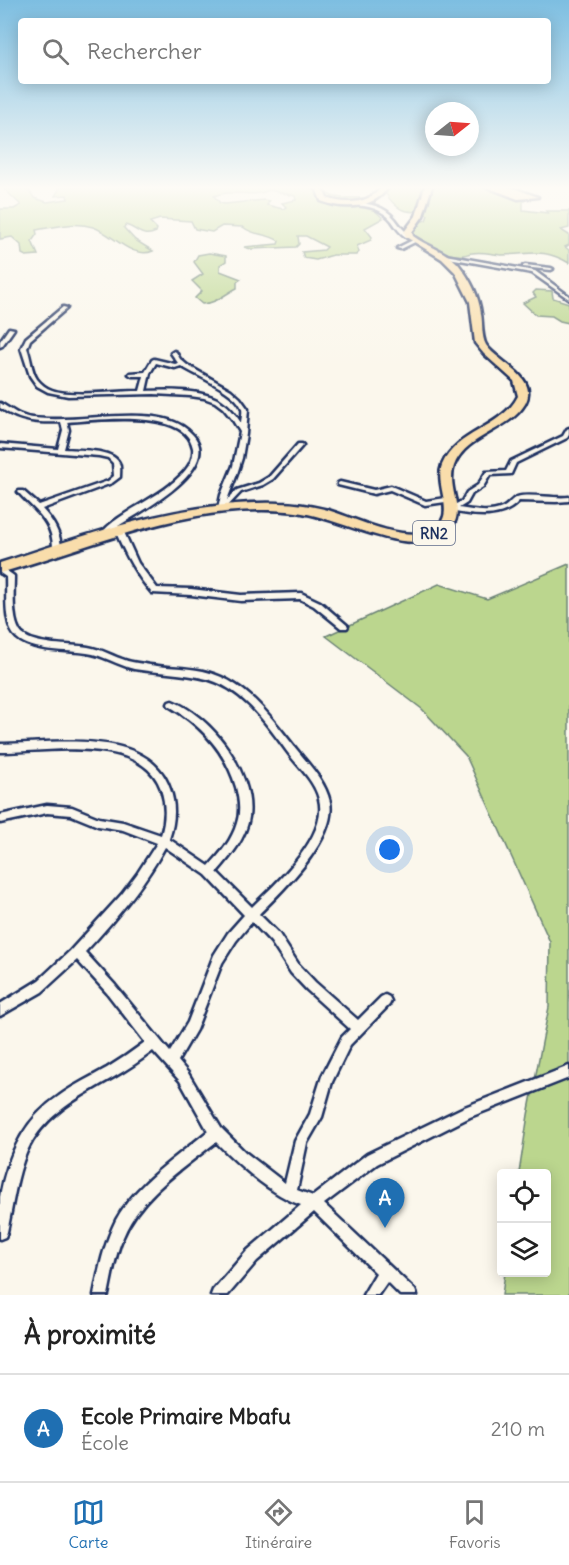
<!DOCTYPE html>
<html lang="fr">
<meta charset="utf-8">
<style>
:root{--surface:#fff;--page:#f2f2f2;--text:#222;--muted:#767676;--line:#e0e0e0;--accent:#1f6fb2}
body{margin:0;font-family:Delius,sans-serif;background:var(--page);color:var(--text)}
.controls{position:absolute;right:18px;bottom:18px;display:grid;overflow:hidden;border-radius:6px;box-shadow:0 3px 15px #0003}
.controls button{width:54px;height:54px;display:grid;place-items:center;padding:0;border:0;border-bottom:2px solid var(--line);background:var(--surface);color:var(--text);font:30px sans-serif}
.compass{position:absolute;left:425px;top:102px;width:54px;height:54px;border-radius:50%;background:var(--surface);box-shadow:0 3px 15px #0003;rotate:73deg}
.you{position:absolute;left:390px;top:850px;width:21px;height:21px;margin:-15px;border:4px solid #fff;border-radius:50%;background:#1a73e8;box-shadow:0 0 0 9px #1a73e833}
.badge{display:grid;place-items:center;width:39px;height:39px;border-radius:50%;background:var(--accent);color:#fff;font-size:20px;font-weight:700}
.pin{position:absolute;translate:-50% -50px;filter:drop-shadow(0 2px 3px #0008)}
.pin::after{content:'';position:absolute;top:32px;width:21px;height:18px;background:inherit;clip-path:polygon(0 0,100% 0,50% 100%)}
.list{margin:0;padding:0;list-style:none}
h2{display:flex;justify-content:space-between;align-items:center;height:78px;margin:0;padding:0 24px;font-size:26px}
h2 small{font-size:20px;font-weight:400;color:var(--muted)}
.list li{display:grid;grid-template-columns:39px 1fr auto;gap:18px;align-items:center;box-sizing:border-box;height:108px;padding:0 24px;border-top:2px solid var(--line)}
.list b{display:block;font-size:22px;white-space:nowrap}
.list p{margin:0;font-size:20px;white-space:nowrap;color:var(--muted)}
.list em{font-size:20px;font-style:normal;color:var(--muted)}
.icon{flex:none;width:33px;height:33px;fill:none;stroke:currentColor;stroke-width:2;stroke-linecap:round;stroke-linejoin:round}
.map{position:relative;flex:none;width:569px;height:1295px;overflow:hidden}
.search{position:absolute;background:var(--surface);box-shadow:0 3px 15px #0003;left:18px;right:18px;top:18px;height:66px;display:flex;align-items:center;gap:15px;box-sizing:border-box;padding:0 21px;border-radius:6px;color:var(--muted);font-size:22px}
.sheet{height:186px;background:var(--surface)}
nav{display:flex;justify-content:space-around;align-items:center;box-sizing:border-box;height:84px;border-top:2px solid var(--line);background:var(--surface);font-size:16px;color:var(--muted)}
nav a{display:grid;justify-items:center;gap:3px}
nav .on{color:var(--accent)}
.map>svg:first-child{display:block}
.green{fill:#bbd68e;stroke:#6b8276;stroke-width:1.5;fill-rule:evenodd}
.lines{fill:none;stroke-linecap:round;stroke-linejoin:round}
.street-casing{stroke:#1b2f5e;stroke-width:5}
.highway-casing{stroke:#1b2f5e;stroke-width:5}
.street{fill:#fbf7ec;fill-rule:evenodd}
.highway{fill:#f9ddab;fill-rule:evenodd}
.labels{text-anchor:middle;dominant-baseline:central;stroke-width:4.5;stroke-linejoin:round;paint-order:stroke}
.shield{fill:#fbf7ec;stroke:#5e6b89;stroke-width:1.5}
.shield-label{font-size:15px;font-weight:bold;fill:#1b2f5e}
</style>
<div class="map">
<svg width="569" height="1295" viewBox="0 0 569 1295">
<rect width="100%" height="100%" fill="#fbf7ec"/>
<filter id="ink" filterUnits="userSpaceOnUse"><feTurbulence type="fractalNoise" baseFrequency=".0167" numOctaves="2"/><feDisplacementMap in="SourceGraphic" scale="12" xChannelSelector="R" yChannelSelector="G"/><feConvolveMatrix kernelMatrix="1 2 1 2 8 2 1 2 1" color-interpolation-filters="sRGB"/></filter>
<g filter="url(#ink)">
<g class="green">
<path d="M 1,186 C 14,186 27,184 34,198 L 47,202 L 68,199 L 67,195 L 55,196 L 61,186 L 314,186 C 321,189 326,193 332,196 C 347,201 361,193 375,203 L 372,208 L 383,218 L 365,228 L 372,237 L 371,240 L 357,246 L 359,252 L 356,255 L 333,255 L 316,260 L 304,258 L 302,252 L 324,250 L 327,247 L 306,236 L 298,236 L 299,244 L 296,247 L 251,249 L 244,247 L 278,244 L 279,241 C 267,233 254,236 243,227 L 222,226 L 212,232 L 195,229 L 191,221 L 160,219 L 150,222 L 157,229 L 156,232 C 141,239 138,228 125,225 L 124,228 L 135,240 L 153,251 C 132,260 112,233 93,227 C 75,221 54,227 36,230 L 37,234 L 32,241 L 38,255 L 26,256 L 22,254 L 21,245 L 12,237 L 0,239 L 0,209 L 14,209 L 21,205 ZM 269,190 L 295,196 L 296,200 L 282,203 L 286,207 L 283,209 L 267,205 L 269,201 L 264,200 L 225,204 L 220,203 L 214,196 C 232,188 251,199 269,190 Z"/>
<path d="M 383,186 L 505,186 L 530,196 L 523,202 L 523,210 L 548,213 L 546,211 L 569,211 L 569,228 L 561,230 L 569,235 L 569,245 L 565,247 L 569,250 L 569,263 C 542,247 530,255 501,255 C 491,254 482,251 472,253 C 469,253 467,255 463,255 C 444,257 422,242 408,232 L 411,224 L 426,220 L 428,215 C 419,210 411,213 403,210 C 395,207 384,194 383,186 Z"/>
<path d="M 209,253 L 226,256 L 226,261 L 220,265 L 220,271 L 241,279 L 237,282 L 237,288 C 225,294 215,304 202,304 L 195,298 L 202,291 L 192,281 L 203,274 L 194,262 L 198,255 Z"/>
<path d="M 536,290 L 552,291 L 553,298 L 569,303 L 569,323 L 560,321 L 552,316 L 536,315 L 523,303 L 536,297 L 533,293 Z"/>
<path d="M 569,564 L 569,1295 L 502,1295 L 505,1273 L 546,1272 L 546,1174 L 519,1173 L 528,1115 L 549,1007 L 550,942 L 466,756 L 422,709 L 326,636 L 439,584 L 487,599 Z"/>
</g>
<g class="lines">
<defs>
<g id="street">
<path d="M 354,203 C 370,203 384,206 395,219 C 400,226 405,232 412,237 L 408,238 C 400,234 397,228 392,221 C 381,208 368,206 353,205 Z"/>
<path d="M 413,240 L 417,241 L 401,249 L 397,248 Z"/>
<path d="M 445,255 L 535,271 L 569,296 L 569,299 L 532,273 L 443,257 L 443,256 Z"/>
<path d="M 525,265 L 551,268 L 553,269 L 551,270 L 523,267 L 523,266 Z"/>
<path d="M 63,307 L 67,308 L 30,340 L 27,348 C 31,358 31,370 37,379 C 41,384 46,388 52,390 C 72,397 117,391 140,391 L 144,376 L 132,376 L 129,374 L 130,373 L 145,372 L 152,360 L 154,359 L 175,364 L 178,363 L 171,353 L 174,351 L 176,352 L 180,359 L 187,365 L 231,390 L 240,398 L 248,409 L 246,434 L 242,458 L 237,474 L 227,500 L 237,490 L 259,483 L 269,477 L 298,444 L 302,444 L 303,445 L 273,479 L 263,485 L 241,492 L 223,511 L 219,511 L 218,509 L 221,495 L 233,466 L 240,432 L 232,419 L 223,408 L 215,402 L 204,398 L 190,396 L 154,394 L 68,396 L 48,392 L 37,386 L 30,376 L 21,348 L 26,338 ZM 156,363 L 175,368 L 181,366 C 196,376 238,392 242,409 C 243,413 241,420 241,423 C 236,415 230,407 222,402 C 204,389 168,390 146,391 L 150,373 Z"/>
<path d="M 9,328 L 14,329 L 2,346 L 0,347 L 0,341 Z"/>
<path d="M 0,403 C 11,409 20,417 33,418 C 69,422 106,414 142,416 C 161,417 179,420 192,434 C 226,469 134,515 112,530 L 106,538 L 103,538 L 99,536 C 115,515 149,502 170,485 C 181,476 195,464 193,448 C 186,408 97,420 67,422 L 69,430 L 64,449 C 77,450 113,449 119,463 C 121,466 120,473 120,477 L 112,483 L 42,509 C 53,521 61,533 61,550 L 57,552 L 53,550 C 54,522 35,511 18,492 L 19,491 L 23,491 L 39,505 L 108,481 L 114,476 L 113,463 L 108,458 L 99,456 L 0,448 L 0,444 L 58,449 L 63,430 L 61,422 C 39,423 20,422 2,409 L 0,408 Z"/>
<path d="M 569,428 L 569,435 L 567,438 L 516,463 L 511,474 L 490,475 L 483,487 L 472,494 L 467,503 L 459,508 C 472,510 489,514 502,508 C 508,506 511,499 517,497 C 529,493 554,499 569,497 L 569,501 L 556,502 L 519,501 C 501,521 473,515 450,511 L 450,507 L 462,501 L 467,492 L 478,485 L 486,472 L 506,471 L 511,461 L 563,436 L 567,429 Z"/>
<path d="M 340,482 L 374,490 L 391,486 L 426,501 L 452,497 L 455,499 L 452,501 L 425,505 L 390,490 L 374,494 L 338,485 L 338,483 Z"/>
<path d="M 117,530 L 123,530 L 138,563 L 157,588 L 191,589 L 241,595 L 301,593 L 320,602 L 348,626 L 347,628 L 341,628 L 314,606 L 300,599 L 241,601 L 191,595 L 152,593 C 136,575 125,554 116,532 Z"/>
<path d="M 0,566 L 14,576 C 14,591 11,623 22,634 C 36,646 70,644 88,647 C 101,649 110,655 122,659 C 129,662 137,663 144,664 C 164,668 184,667 203,671 C 249,681 274,722 302,756 C 313,769 326,784 330,802 C 337,839 283,890 259,914 L 279,934 L 299,965 L 315,982 L 358,1020 L 381,997 L 385,995 L 389,997 L 391,1001 L 389,1005 L 350,1045 L 332,1082 L 322,1117 L 307,1143 L 297,1190 L 313,1196 L 367,1154 L 462,1108 L 569,1066 L 569,1078 L 470,1117 L 377,1164 L 324,1204 L 415,1290 L 417,1295 L 400,1295 L 387,1282 L 378,1295 L 363,1295 L 376,1273 L 314,1212 L 257,1261 L 228,1295 L 211,1295 L 213,1290 L 247,1251 L 301,1205 C 270,1194 239,1165 216,1142 C 182,1169 140,1196 123,1237 C 115,1255 112,1276 108,1295 L 94,1295 C 99,1269 104,1244 116,1220 C 136,1183 176,1158 208,1131 L 180,1081 L 153,1051 C 141,1060 128,1069 114,1077 C 81,1096 44,1114 27,1151 C 16,1176 13,1205 7,1232 L 5,1237 L 0,1239 C 0,1225 0,1211 0,1197 C 7,1157 24,1119 59,1096 C 74,1085 91,1077 107,1068 C 120,1060 133,1051 145,1042 L 107,993 L 77,960 L 42,992 L 0,1016 L 0,1004 L 39,980 L 70,951 L 122,894 L 137,874 L 157,843 L 123,830 L 98,826 L 71,815 L 47,813 L 0,823 L 0,815 L 47,805 L 72,807 L 99,818 L 123,822 L 161,835 C 166,820 166,804 161,789 C 142,734 45,752 0,752 L 0,744 C 51,744 149,726 170,789 C 176,805 175,822 169,839 L 209,866 C 221,853 232,840 237,823 C 241,811 239,799 236,787 C 225,750 201,725 169,706 L 168,704 L 169,702 L 172,701 C 211,716 255,773 249,817 C 246,838 231,856 217,872 L 252,907 C 276,883 329,837 319,799 C 315,783 302,770 292,758 C 269,728 245,689 207,679 C 183,673 158,673 134,669 C 117,665 103,655 87,653 C 67,650 32,652 17,638 C 3,626 7,595 6,577 L 0,573 ZM 165,847 L 206,875 L 244,915 L 228,933 L 214,955 L 188,1022 L 170,1052 L 115,985 L 85,952 C 115,920 144,886 165,847 ZM 252,922 L 271,942 L 291,973 L 307,990 L 350,1029 L 342,1037 L 322,1076 L 310,1114 L 295,1141 L 285,1183 L 245,1152 L 221,1128 L 188,1073 L 178,1061 L 196,1030 L 222,963 L 236,941 Z"/>
</g>
<g id="highway">
<path d="M 312,186 L 322,188 L 327,198 C 345,205 371,204 382,186 L 389,186 C 375,209 344,210 321,201 L 317,190 Z"/>
<path d="M 425,186 L 432,186 L 423,216 L 412,232 L 413,236 C 428,247 447,251 459,265 C 470,279 479,296 481,314 C 483,324 481,336 486,345 C 498,363 540,377 525,404 C 509,431 465,435 454,466 C 444,494 478,522 432,539 C 397,552 334,516 296,512 C 193,500 96,546 0,573 L 0,563 C 90,534 183,500 279,503 C 296,503 312,506 328,510 C 354,518 399,540 425,532 C 463,521 433,489 442,465 C 456,431 502,428 518,396 L 514,381 L 484,354 L 475,343 L 470,302 L 455,272 L 442,259 L 406,237 L 404,232 L 416,216 Z"/>
<path d="M 484,186 L 508,186 L 538,197 L 518,199 Z"/>
</g>
</defs>
<use href="#street" class="street-casing"/>
<use href="#highway" class="highway-casing"/>
<use href="#street" class="street"/>
<use href="#highway" class="highway"/>
</g>
</g>
<linearGradient id="sky" x2="0" y2="1"><stop stop-color="#7dbee1"/><stop offset="0.51" stop-color="#fdfbf6"/><stop offset="1" stop-color="#fdfbf6" stop-opacity="0"/></linearGradient>
<rect width="569" height="368" fill="url(#sky)"/>
<g class="labels">
<rect class="shield" x="413" y="521" width="42" height="24" rx="4.5"/>
<g class="shield-label">
<text x="434" y="533">RN2</text>
</g>
</g>
</svg>
<div class="controls">
<button><svg class="icon" aria-label="locate" viewBox="0 0 24 24"><circle cx="12" cy="12" r="6"/><path d="M12 2v4M12 18v4M2 12h4M18 12h4"/></svg></button>
<button><svg class="icon" aria-label="layers" viewBox="0 0 24 24"><path d="M12 4l9 5-9 5-9-5zM3 14l9 5 9-5"/></svg></button>
</div>
<svg class="compass" viewBox="-18 -18 36 36"><path d="M0-13l5 13h-10z" fill="#e53935"/><path d="M0 13l5-13h-10z" fill="#767676"/></svg>
<div class="you"></div>
<div class="pin badge" style="left:385px;top:1228px">A</div>
<div class="search"><svg class="icon" aria-label="search" viewBox="0 0 24 24"><circle cx="10" cy="10" r="6"/><path d="M15 15l6 6"/></svg>Rechercher</div>
</div>
<section class="sheet">
<h2>À proximité<small></small></h2>
<ul class="list">
<li><span class="badge">A</span><div><b>Ecole Primaire Mbafu</b><p>École</p></div><em>210 m</em></li>
</ul>
</section>
<nav>
<a class="on"><svg class="icon" aria-label="map" viewBox="0 0 24 24"><path d="M3 6l6-2 6 2 6-2v14l-6 2-6-2-6 2zM9 4v14M15 6v14"/></svg>Carte</a>
<a><svg class="icon" aria-label="directions" viewBox="0 0 24 24"><path d="M12 3l9 9-9 9-9-9zM9 14v-3h6M13 9l2 2-2 2"/></svg>Itinéraire</a>
<a><svg class="icon" aria-label="saved" viewBox="0 0 24 24"><path d="M7 4h10v16l-5-4-5 4z"/></svg>Favoris</a>
</nav>
